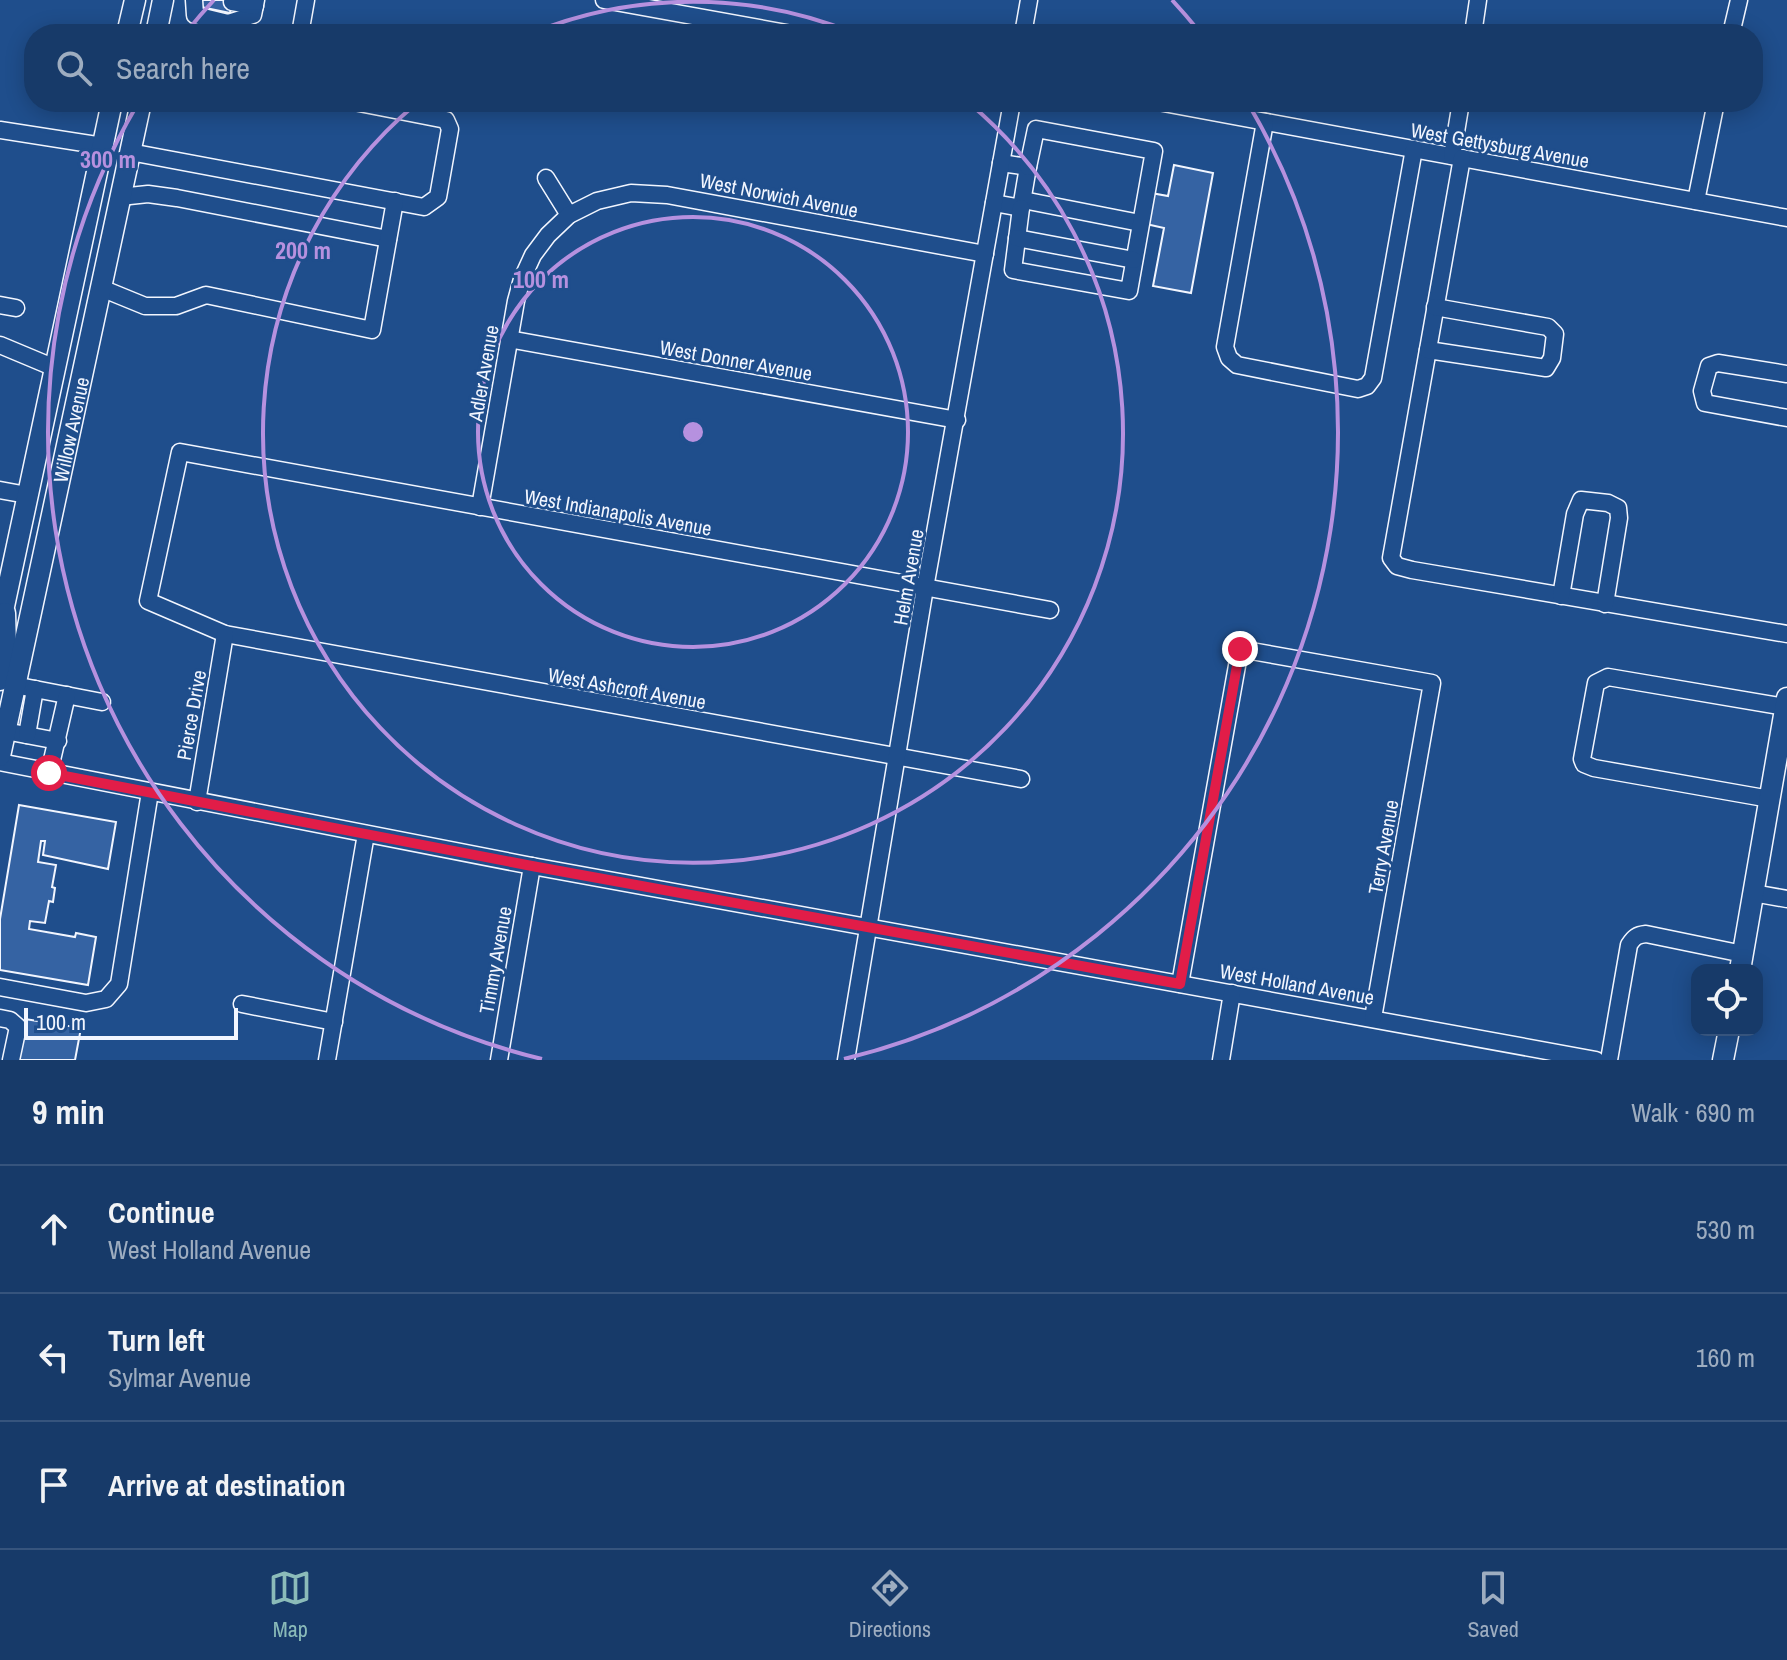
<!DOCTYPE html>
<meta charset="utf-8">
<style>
:root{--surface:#173a69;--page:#244571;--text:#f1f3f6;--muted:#9eadc0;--line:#36547d;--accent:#8bbbb9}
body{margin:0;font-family:"Archivo Narrow",sans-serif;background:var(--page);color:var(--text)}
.controls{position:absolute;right:24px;bottom:24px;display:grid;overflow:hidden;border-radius:16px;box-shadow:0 4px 20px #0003}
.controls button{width:72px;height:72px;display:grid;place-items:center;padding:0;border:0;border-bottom:2px solid var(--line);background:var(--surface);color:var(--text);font:40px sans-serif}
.scale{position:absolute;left:24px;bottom:20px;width:214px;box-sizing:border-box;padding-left:8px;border:4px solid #f2f6ff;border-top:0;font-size:22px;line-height:28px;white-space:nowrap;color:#f2f6ff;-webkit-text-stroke:6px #1f4e8c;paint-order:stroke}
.stop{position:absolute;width:24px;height:24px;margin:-18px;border:6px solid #e11d48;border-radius:50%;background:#fff}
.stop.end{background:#e11d48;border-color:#fff;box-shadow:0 2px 8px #0008}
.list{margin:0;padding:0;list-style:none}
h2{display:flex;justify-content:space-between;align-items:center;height:104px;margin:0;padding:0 32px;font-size:34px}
h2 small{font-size:26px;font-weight:400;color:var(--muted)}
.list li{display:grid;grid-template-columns:52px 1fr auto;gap:24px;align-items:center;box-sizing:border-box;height:128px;padding:0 32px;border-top:2px solid var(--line)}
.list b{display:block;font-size:30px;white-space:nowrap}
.list p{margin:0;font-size:26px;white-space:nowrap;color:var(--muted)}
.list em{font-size:26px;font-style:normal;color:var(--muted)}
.icon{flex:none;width:44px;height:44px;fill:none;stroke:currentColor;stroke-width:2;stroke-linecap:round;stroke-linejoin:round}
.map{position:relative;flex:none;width:1787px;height:1060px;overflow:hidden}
.search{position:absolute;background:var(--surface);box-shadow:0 4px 20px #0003;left:24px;right:24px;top:24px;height:88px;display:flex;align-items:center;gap:20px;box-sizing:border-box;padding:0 28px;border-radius:32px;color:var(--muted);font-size:30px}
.sheet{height:488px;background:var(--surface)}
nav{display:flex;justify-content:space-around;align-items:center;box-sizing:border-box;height:112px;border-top:2px solid var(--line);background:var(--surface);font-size:22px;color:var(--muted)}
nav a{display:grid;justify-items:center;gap:4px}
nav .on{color:var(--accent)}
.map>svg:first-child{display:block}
.building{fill:#3563a3;stroke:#f2f6ff;stroke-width:2}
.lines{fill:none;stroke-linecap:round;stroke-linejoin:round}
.minor-casing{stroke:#f2f6ff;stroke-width:19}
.major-casing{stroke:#f2f6ff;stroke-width:23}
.minor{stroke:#1f4e8c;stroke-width:16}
.major{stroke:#1f4e8c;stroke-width:20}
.route{stroke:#e11d48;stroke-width:10}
.ring{fill:none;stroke:#b691df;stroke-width:4}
.labels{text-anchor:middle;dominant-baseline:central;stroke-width:6;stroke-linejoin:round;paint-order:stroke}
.street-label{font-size:20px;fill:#f2f6ff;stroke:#1f4e8c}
.centre{fill:#b691df;stroke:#1f4e8c;stroke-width:4}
.ring-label{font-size:24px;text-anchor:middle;font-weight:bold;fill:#b691df;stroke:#1f4e8c;stroke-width:6;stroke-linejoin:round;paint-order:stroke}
</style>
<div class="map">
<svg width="1787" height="1060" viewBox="0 0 1787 1060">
<rect width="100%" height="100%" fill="#1f4e8c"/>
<g class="building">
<path d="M 202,0 L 233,0 L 230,13 L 201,7 Z"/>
<path d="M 244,26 L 270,30 L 269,34 L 236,34 L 237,30 Z"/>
<path d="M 1174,165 L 1213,173 L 1191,293 L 1153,286 L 1164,228 L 1146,224 L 1151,193 L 1168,196 Z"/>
<path d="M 19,805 L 116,822 L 108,869 L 43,855 L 45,841 L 41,841 L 38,862 L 56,865 L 52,887 L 55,888 L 53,902 L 49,901 L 45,923 L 30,921 L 29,929 L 75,937 L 76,933 L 96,937 L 88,985 L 0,970 L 0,919 Z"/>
<path d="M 25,1019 L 81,1028 L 75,1060 L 18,1060 Z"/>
</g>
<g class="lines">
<defs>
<g id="minor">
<path d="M 194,0 L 195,15 L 228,23 L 253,15 L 256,0"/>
<path d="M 604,0 L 792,34"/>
<path d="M 232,2 L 255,6"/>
<path d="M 300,34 L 306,0"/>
<path d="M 1023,34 L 1029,0"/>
<path d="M 1473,34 L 1478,0"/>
<path d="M 1731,34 L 1739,0"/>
<path d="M 1158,102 L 1787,218"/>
<path d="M 1265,122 L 1225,347 L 1229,358 L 1237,365 L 1358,389 L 1367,386 L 1373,378 L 1414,149"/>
<path d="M 0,130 L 103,146"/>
<path d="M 130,152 L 424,207 L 438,197 L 450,129 L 446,120 L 354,102"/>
<path d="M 1452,156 L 1461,102"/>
<path d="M 1462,158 L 1391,558 L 1397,566 L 1412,570 L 1787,634"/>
<path d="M 546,178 L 569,215"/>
<path d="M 120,197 L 148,194 L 177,198 L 388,239"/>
<path d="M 1023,200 L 1140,223"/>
<path d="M 1696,201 L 1716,102"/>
<path d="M 994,203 L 1021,208 L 1028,167 L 1001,163"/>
<path d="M 1021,208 L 1013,270 L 1129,291 L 1154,151 L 1036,129 L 1028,167"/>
<path d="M 1017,238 L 1134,260"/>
<path d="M 101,288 L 145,306 L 176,306 L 206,295 L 372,330 L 395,201"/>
<path d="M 0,305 L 16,308"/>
<path d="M 509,339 L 957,420"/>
<path d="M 0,345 L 55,368"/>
<path d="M 1428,350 L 1546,368 L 1552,358 L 1555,334 L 1548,327 L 1435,307"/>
<path d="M 1787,374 L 1718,363 L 1709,366 L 1702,391 L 1705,403 L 1787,418"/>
<path d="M 0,490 L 27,495"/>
<path d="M 480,507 L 516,301 L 522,279 L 533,255 L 548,235 L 569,215 L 597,201 L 631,193 L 667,195 L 985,254"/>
<path d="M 1561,596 L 1575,514 L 1581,500 L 1608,503 L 1618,508 L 1619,518 L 1605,604"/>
<path d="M 14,685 L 102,702"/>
<path d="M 5,731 L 58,741"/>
<path d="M 27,735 L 35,689"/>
<path d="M 0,762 L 532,866 L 1596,1060"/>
<path d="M 49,773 L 67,695"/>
<path d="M 1021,779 L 225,634 L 148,601 L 180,452 L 1050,610"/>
<path d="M 1770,799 L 1594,768 L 1584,764 L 1582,759 L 1596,683 L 1608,677 L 1785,707"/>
<path d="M 197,802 L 225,634"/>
<path d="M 1753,893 L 1787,899"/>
<path d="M 1180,984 L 1240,649 L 1432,683 L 1373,1018"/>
<path d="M 0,987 L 86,1003 L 106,999 L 119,984 L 150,792"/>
<path d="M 242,1004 L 334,1022"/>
<path d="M 0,1018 L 10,1020 L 18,1027 L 11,1060"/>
<path d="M 327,1060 L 366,834"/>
<path d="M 499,1060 L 532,866"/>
<path d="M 846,1060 L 925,588 L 1012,102"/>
<path d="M 1221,1060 L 1232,993"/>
<path d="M 1609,1060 L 1629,945 C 1634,937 1637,935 1646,934 L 1743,954"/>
</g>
<g id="major">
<path d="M 127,34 L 135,0"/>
<path d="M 156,34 L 163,0"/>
<path d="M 0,625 L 112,102"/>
<path d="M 0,680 L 6,647 L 5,613"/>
<path id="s1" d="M 0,756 L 141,102"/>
<path d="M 1740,970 L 1787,698"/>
<path d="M 1723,1060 L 1729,1030"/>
</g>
</defs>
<use href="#minor" class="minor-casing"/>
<use href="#major" class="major-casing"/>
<use href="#minor" class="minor"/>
<use href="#major" class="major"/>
</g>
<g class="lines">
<path class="route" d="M 49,773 L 532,866 L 1180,984 L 1240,649"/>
</g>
<g class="ring">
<circle cx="693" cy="432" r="215"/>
<path d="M532 33A430 430 0 0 1 854 33M969 103A430 430 0 1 1 417 103"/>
<path d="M542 1059A645 645 0 0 1 137 105M188 30A645 645 0 0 1 214 0M1172 0A645 645 0 0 1 1198 30M1249 105A645 645 0 0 1 844 1059"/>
</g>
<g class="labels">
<g class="street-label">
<text transform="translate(1500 145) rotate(10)">West Gettysburg Avenue</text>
<text transform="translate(779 195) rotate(11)">West Norwich Avenue</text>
<text transform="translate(736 360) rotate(10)">West Donner Avenue</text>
<text transform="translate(483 373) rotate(-80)">Adler Avenue</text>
<text stroke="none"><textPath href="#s1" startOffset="334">Willow Avenue</textPath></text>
<text transform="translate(618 512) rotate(10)">West Indianapolis Avenue</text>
<text transform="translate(908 577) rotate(-80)">Helm Avenue</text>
<text transform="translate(627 688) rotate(10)">West Ashcroft Avenue</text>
<text transform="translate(191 715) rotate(-80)">Pierce Drive</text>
<text transform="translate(1383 847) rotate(-80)">Terry Avenue</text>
<text transform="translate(495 960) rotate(-80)">Timmy Avenue</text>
<text transform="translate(1297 984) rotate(10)">West Holland Avenue</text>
</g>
</g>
<circle cx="693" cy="432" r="12" class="centre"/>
<g class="ring-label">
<text x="108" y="168">300 m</text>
<text x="303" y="259">200 m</text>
<text x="541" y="288">100 m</text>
</g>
</svg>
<div class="controls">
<button><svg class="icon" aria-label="locate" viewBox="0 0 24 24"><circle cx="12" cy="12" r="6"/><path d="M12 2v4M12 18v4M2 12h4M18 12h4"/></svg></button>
</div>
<div class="scale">100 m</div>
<div class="stop" style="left:49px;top:773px"></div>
<div class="stop end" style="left:1240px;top:649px"></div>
<div class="search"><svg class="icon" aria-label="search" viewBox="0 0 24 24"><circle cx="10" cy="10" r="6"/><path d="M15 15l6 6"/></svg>Search here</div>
</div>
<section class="sheet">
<h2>9 min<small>Walk · 690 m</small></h2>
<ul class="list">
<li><svg class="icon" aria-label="ahead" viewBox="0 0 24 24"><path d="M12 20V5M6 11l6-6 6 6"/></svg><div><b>Continue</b><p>West Holland Avenue</p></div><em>530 m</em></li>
<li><svg class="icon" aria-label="left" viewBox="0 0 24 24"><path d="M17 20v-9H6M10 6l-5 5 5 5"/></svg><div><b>Turn left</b><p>Sylmar Avenue</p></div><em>160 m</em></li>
<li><svg class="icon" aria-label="arrive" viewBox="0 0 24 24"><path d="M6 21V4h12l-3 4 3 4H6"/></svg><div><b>Arrive at destination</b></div></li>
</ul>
</section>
<nav>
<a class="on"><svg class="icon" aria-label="map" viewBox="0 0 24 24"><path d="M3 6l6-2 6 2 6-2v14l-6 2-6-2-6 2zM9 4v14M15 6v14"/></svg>Map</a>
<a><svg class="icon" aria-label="directions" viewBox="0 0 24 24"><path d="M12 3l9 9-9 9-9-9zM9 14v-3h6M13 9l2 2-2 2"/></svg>Directions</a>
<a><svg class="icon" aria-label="saved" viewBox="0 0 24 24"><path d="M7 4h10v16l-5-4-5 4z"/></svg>Saved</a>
</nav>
